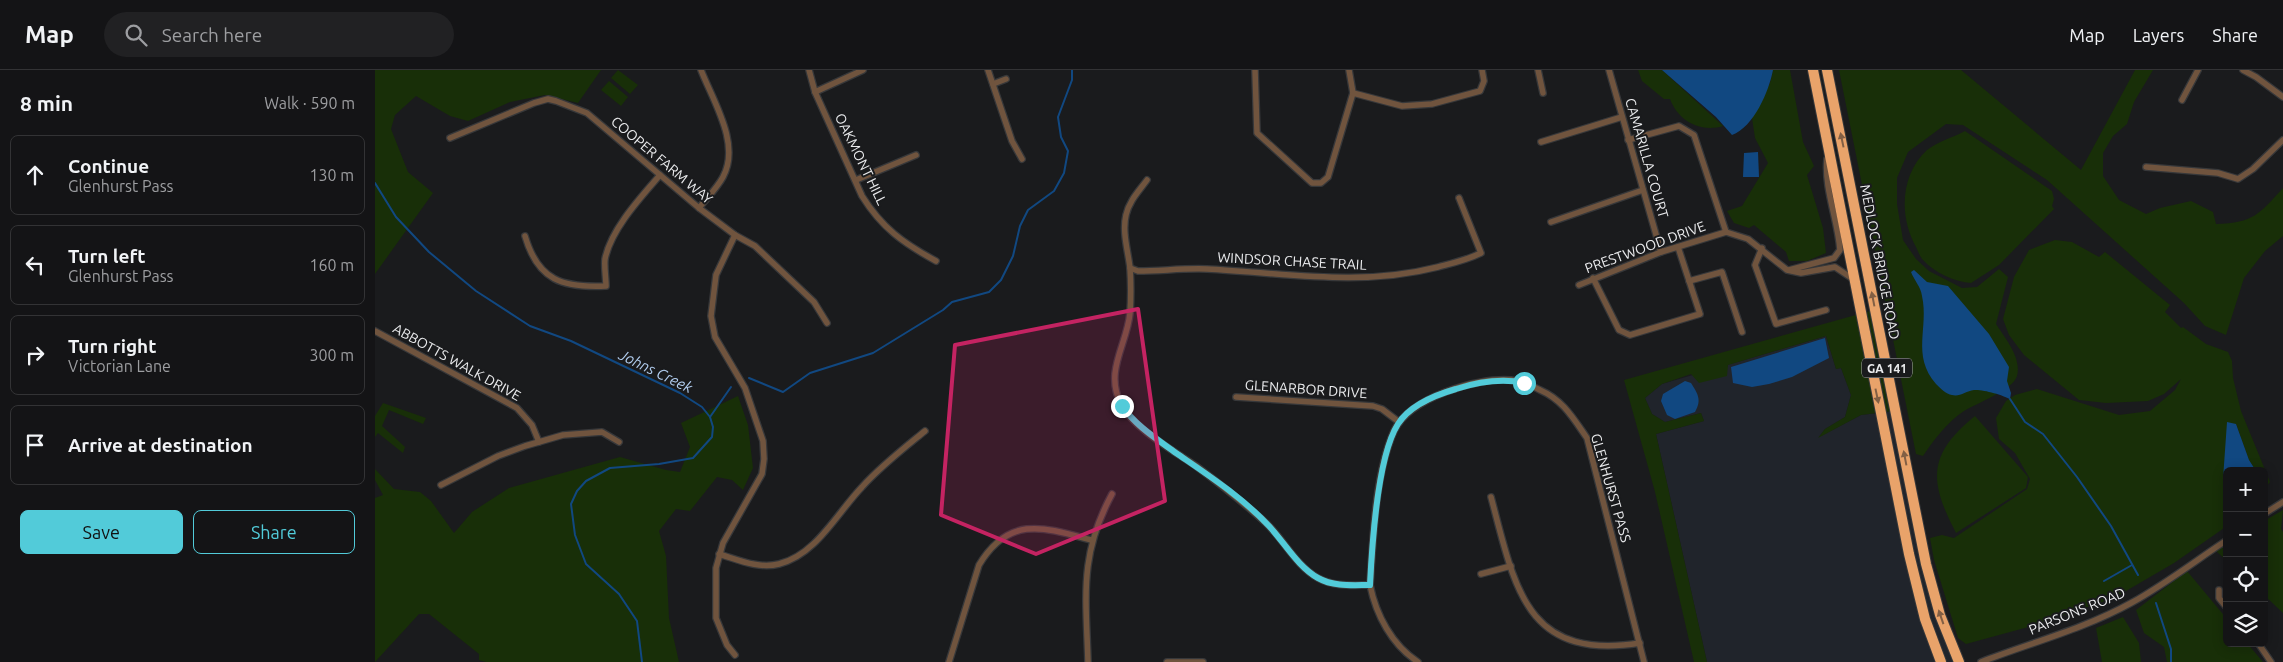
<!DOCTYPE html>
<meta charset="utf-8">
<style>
:root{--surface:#141416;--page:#212123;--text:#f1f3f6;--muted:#9d9ea1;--line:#333335;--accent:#52cbd9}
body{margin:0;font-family:Ubuntu,sans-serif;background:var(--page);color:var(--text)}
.controls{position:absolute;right:15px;bottom:15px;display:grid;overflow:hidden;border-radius:8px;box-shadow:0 2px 12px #0003}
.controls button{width:45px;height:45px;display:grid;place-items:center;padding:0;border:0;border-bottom:1px solid var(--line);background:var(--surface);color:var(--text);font:25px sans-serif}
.stop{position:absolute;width:15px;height:15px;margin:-11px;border:4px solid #52cbd9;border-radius:50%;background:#fff}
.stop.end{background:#52cbd9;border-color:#fff;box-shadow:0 1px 5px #0008}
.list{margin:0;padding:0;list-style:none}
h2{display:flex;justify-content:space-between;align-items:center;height:65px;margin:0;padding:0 20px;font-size:21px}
h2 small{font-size:16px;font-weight:400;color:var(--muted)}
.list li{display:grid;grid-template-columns:32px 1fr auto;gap:15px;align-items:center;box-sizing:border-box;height:80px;margin:0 10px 10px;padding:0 10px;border:1px solid var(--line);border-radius:8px}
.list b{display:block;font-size:19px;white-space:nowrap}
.list p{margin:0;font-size:16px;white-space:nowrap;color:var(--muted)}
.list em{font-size:16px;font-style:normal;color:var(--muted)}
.actions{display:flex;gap:10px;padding:15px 20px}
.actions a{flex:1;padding:11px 0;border:1px solid var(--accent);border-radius:8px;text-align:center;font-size:18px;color:var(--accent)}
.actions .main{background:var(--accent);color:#111}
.icon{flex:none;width:28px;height:28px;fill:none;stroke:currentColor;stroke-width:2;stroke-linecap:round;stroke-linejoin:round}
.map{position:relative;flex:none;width:1908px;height:592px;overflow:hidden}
header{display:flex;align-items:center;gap:30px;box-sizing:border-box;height:70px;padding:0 25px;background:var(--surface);border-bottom:1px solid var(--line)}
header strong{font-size:24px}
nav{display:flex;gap:28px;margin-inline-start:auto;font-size:18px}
.search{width:350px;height:45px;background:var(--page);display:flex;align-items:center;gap:12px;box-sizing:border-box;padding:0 18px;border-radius:28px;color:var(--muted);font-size:19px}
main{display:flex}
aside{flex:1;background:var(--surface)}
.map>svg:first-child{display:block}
.built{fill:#20242b}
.green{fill:#182f08}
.water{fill:#114881}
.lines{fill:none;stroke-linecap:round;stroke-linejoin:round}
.stream{stroke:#114881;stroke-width:2}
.street-casing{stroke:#37383a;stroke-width:8}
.highway-casing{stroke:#37383a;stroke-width:12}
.street{stroke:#70543e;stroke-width:5.5}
.highway{stroke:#e9a36a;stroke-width:10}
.oneway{fill:#825f44}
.route{stroke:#52cbd9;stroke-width:6}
.marked{fill:#c42362;fill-opacity:0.2;stroke:#c42362;stroke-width:4;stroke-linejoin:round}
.labels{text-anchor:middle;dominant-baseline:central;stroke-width:4;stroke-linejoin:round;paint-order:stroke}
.shield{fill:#1a1b1d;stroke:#acadaf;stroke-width:1}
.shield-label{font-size:12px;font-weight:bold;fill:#ebecee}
.street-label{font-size:14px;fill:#ebecee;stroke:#1a1b1d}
.water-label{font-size:15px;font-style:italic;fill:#b2cef0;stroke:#1a1b1d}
</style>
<header>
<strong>Map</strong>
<div class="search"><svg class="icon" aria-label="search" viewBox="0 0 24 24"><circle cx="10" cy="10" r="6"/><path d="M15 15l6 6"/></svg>Search here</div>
<nav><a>Map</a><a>Layers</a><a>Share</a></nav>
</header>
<main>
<aside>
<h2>8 min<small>Walk · 590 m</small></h2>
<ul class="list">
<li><svg class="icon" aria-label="ahead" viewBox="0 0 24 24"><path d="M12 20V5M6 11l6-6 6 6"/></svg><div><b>Continue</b><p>Glenhurst Pass</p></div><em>130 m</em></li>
<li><svg class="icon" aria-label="left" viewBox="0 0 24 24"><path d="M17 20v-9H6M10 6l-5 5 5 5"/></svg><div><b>Turn left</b><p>Glenhurst Pass</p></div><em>160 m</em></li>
<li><svg class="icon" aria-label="right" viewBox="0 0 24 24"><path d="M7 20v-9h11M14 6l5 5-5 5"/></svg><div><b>Turn right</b><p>Victorian Lane</p></div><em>300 m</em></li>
<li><svg class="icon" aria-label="arrive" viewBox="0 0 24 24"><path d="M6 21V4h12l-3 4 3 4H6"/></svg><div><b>Arrive at destination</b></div></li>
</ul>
<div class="actions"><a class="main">Save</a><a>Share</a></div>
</aside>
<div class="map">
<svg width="1908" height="592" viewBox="0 0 1908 592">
<rect width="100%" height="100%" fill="#1a1b1d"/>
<path class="built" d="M 1451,266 L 1461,299 L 1466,298 L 1476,325 L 1470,347 L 1450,359 L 1444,367 L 1486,345 L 1518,341 L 1580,592 L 1332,592 L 1281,364 L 1329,351 L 1326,343 L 1290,352 L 1277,344 L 1270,328 L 1287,314 Z"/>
<g class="green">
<path d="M 0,0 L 226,0 L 203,33 L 170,25 L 135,32 L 93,51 L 75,46 L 41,26 L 20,45 L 16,59 L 33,102 L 58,123 L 0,204 Z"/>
<path d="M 243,0 L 263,15 L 255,24 L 236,8 Z"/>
<path d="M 1263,0 L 1287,0 L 1348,56 C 1326,63 1303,51 1295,29 L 1289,29 L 1267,11 Z"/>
<path d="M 1398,0 L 1415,0 L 1428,72 L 1439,96 L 1432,105 L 1448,158 L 1451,183 L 1432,191 L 1414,191 L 1411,182 L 1379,155 L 1374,158 L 1359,153 L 1352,141 L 1367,136 L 1393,93 L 1380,68 L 1377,48 L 1395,13 Z"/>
<path d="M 1464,0 L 1586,0 L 1706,100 L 1760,0 L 1778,0 L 1759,32 L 1752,54 L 1738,66 L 1728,83 L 1728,106 L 1744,130 L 1771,144 L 1785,138 L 1816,131 L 1838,142 L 1841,154 C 1879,153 1884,144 1908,118 L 1908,166 L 1890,181 L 1869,208 L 1851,265 L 1830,256 L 1809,233 L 1672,110 L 1588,55 L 1571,54 L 1533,82 L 1522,108 L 1522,134 L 1528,170 L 1541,189 L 1554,201 L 1587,218 L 1602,217 L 1624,199 L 1633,207 L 1621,254 C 1630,268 1647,288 1642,306 C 1638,320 1602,333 1589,341 C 1573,351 1558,371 1548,386 L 1541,384 Z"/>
<path d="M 234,11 L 253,27 L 246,36 L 226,20 Z"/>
<path d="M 1590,61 L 1677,121 L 1679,129 L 1677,136 L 1679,139 L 1624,195 L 1596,213 C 1580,212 1560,203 1548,190 C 1545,187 1543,181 1541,177 C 1524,147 1525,105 1552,80 C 1562,72 1579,67 1590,61 Z"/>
<path d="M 1680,170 L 1697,172 L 1724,187 L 1730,182 L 1795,235 L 1790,242 L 1806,258 L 1808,257 L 1831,274 L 1853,282 L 1857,291 L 1858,308 L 1866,341 L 1895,412 L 1889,419 L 1889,401 L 1881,401 L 1874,390 L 1861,354 L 1848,409 L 1852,412 L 1852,456 L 1799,493 L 1739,528 L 1657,556 L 1591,574 L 1583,568 L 1559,490 L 1555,468 L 1567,465 L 1579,468 L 1652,419 L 1655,409 L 1640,383 L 1624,369 L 1621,348 L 1631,331 L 1640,325 L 1662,319 L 1744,345 L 1775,341 L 1800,320 L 1806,309 L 1789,324 L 1773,331 L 1731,333 L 1704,330 L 1649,285 L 1634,265 L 1628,249 L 1639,207 L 1654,180 Z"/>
<path d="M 1495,241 L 1518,341 L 1486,345 L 1443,368 L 1450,359 L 1470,347 L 1476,325 L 1466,298 L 1461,299 L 1451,266 L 1353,295 L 1352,306 L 1324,313 L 1316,304 L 1287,314 L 1270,328 L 1277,344 L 1290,352 L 1326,343 L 1329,351 L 1281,364 L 1332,592 L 1319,592 L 1280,422 L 1249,310 Z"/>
<path d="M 363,326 L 373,355 L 378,398 L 368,420 L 357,410 L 342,407 L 315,441 L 301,439 L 284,461 L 291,486 L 294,548 L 304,592 L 111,592 L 104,590 L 104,584 L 54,544 L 44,544 L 0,592 L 0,428 L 8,425 L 0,410 L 0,399 L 19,419 L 45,422 L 56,431 L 79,463 L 97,442 L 134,418 L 245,387 L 291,400 L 305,402 L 315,377 L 306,353 Z"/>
<path d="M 8,333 L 51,348 L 48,354 L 14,340 L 7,356 L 30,377 L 28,383 L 3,363 L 0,367 L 0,346 Z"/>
<path d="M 1600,346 L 1653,407 L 1651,418 L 1581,463 C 1554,411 1552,385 1600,346 Z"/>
<path d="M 1908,440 L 1906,459 L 1908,462 L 1908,543 L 1889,525 L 1889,451 Z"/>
<path d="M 1852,473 L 1852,491 L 1840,480 Z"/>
<path d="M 1812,501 L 1852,549 L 1852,573 L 1872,573 L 1888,592 L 1792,592 L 1789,577 L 1769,563 L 1761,540 Z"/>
<path d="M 1748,547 L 1764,573 L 1766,592 L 1727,592 L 1721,558 Z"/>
</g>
<g class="water">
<path d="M 1287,0 L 1398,0 C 1394,21 1379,57 1357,65 L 1341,47 Z"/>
<path d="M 1383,82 L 1384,107 L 1368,107 L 1369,83 Z"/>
<path d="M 1539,200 L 1552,212 L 1573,216 L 1614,264 L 1634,297 L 1632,311 L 1636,323 L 1635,329 C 1628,325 1607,319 1599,320 C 1591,321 1585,327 1577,325 C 1571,324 1565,318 1561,314 C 1536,285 1554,258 1547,226 C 1546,217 1539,210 1536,202 Z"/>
<path d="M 1450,268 L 1454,288 L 1417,307 L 1394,314 L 1377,317 L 1358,313 L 1356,297 Z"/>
<path d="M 1310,311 L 1316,313 C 1323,324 1327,330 1320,342 L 1300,349 L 1292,345 L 1286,331 L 1288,324 Z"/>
<path d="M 1852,352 L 1861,354 L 1874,390 L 1881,401 L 1852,401 L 1852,412 L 1848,409 Z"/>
</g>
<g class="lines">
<g class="stream">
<path d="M 0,113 L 21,147 L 54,182 L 101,221 L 155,256 L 196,271 L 305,323 L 327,337 L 335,347 L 338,357 L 337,367 L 318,388 L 284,394 L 235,398 L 211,411 L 202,421 L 196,434 L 200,465 L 211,494 L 244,524 L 262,551 L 267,592"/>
<path d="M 374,308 L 408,322 L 435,303 L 498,283 L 568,240 L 577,232 L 614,222 L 626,210 L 638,186 L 645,156 L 653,140 L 679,121 L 689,103 L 693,81 L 686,67 L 683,47 L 697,10 L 697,0"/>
<path d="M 1635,329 L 1650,352 L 1668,364 L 1702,407 L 1736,456 L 1763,505"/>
<path d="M 335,347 L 356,317"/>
<path d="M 1729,511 L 1757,495"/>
<path d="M 1781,533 L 1796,579 L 1796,592"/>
</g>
<defs>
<g id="street">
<path d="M 434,0 L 440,22 L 487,126 C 507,158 528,173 561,191"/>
<path d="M 613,0 L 637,71 L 647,89"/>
<path d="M 880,0 L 882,63 L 937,113 L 946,113 L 953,107 L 978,23"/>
<path d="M 974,0 L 978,23 L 1027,36 L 1057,34 L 1105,21 L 1109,11 L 1107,0"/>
<path d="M 1163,0 L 1168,23"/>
<path d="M 1234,0 L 1286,182"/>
<path d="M 1868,0 L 1881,7 L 1908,27"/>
<path d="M 618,14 L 631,9"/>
<path d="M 440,22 L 488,0"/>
<path d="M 1807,30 L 1823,0"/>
<path d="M 75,68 L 159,33 L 173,29 L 181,31 L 212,43 L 324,138 L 360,165 L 380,176 L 439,232 L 452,253"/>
<path d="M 1253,70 L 1304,56 L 1319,65 L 1351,162"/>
<path d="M 1166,72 L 1247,47"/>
<path d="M 1771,97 L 1843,103 L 1863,109 L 1878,99 L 1908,70"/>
<path d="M 481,110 L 541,85"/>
<path d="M 772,110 C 764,121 754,131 751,145 C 747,162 753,181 755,198 C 756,213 756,228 755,243 C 752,275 729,301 746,334 C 758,358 799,381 821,396 C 845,414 869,433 891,453 C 909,470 922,497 943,508 C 959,517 978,515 995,515"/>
<path d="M 324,138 C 332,128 342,118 348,107 C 366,74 338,31 326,0"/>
<path d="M 1176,152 L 1268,120"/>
<path d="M 150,166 C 163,211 188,218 231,216 C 231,208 229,197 230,189 C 236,159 266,127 285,105"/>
<path d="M 1387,178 L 1380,195 L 1401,254 L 1451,240"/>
<path d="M 755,198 L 763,201 C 786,201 809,198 832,199 C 910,203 985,217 1063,197 C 1078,193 1092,190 1106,183 L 1084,128"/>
<path d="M 1414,200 L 1459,188 L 1465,180 C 1463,150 1449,119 1452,89"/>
<path d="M 1218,208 L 1244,260 L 1255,265 L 1325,244 L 1303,177"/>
<path d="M 1314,211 L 1347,202 L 1367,262"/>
<path d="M 1204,215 L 1286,182 L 1351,162 L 1373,169 L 1412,200 L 1426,203 L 1460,197 L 1478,209"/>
<path d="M 0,261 L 142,338 L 157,355 L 164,372"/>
<path d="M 861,327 L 998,336 L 1007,339 L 1024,352"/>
<path d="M 66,415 L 123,386 L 150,376 L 188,365 L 227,362 L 244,372"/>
<path d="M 1116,427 C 1140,517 1150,591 1265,573"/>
<path d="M 1889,444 L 1908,432"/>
<path d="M 344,484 C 364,490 383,499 404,494 C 441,485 462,443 487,417 C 506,396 528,379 550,361"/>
<path d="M 1106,504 L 1136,496"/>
<path d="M 1844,520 L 1844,528 L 1852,538"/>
<path d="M 1883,573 L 1896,592"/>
<path d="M 360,585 L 352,575 L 341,548 L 341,498 L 348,473 L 387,404 L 389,389 L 388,371 L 370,318 L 340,267 L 336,246 L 341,205 L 360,165"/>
<path d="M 574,592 L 604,495 C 634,445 669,457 716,470"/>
<path d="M 713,592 C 711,526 704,485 737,424"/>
<path d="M 792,592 L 828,592"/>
<path d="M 1043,592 C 1017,575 1001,545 995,515 C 998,469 1000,404 1019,361 C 1034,328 1102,307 1136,310 C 1146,311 1156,315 1165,320 C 1188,330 1198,348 1212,368 L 1269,592"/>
<path d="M 1606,592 C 1655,573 1709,559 1756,533 C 1789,515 1820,491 1852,470"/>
</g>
<g id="highway">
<path d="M 1438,0 L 1534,484 L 1550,549 L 1566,592"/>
<path d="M 1452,0 L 1551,494 L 1565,545 L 1584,592"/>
</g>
</defs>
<use href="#street" class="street-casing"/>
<use href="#highway" class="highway-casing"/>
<use href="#street" class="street"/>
<use href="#highway" class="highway"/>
</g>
<defs><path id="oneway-solid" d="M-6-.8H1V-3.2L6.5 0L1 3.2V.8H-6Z" transform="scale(1.25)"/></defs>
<g class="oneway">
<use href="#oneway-solid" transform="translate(1467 70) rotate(-102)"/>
<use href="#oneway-solid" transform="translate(1498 229) rotate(-101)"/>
<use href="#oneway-solid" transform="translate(1502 326) rotate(78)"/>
<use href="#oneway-solid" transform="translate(1530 388) rotate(-101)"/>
<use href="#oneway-solid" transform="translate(1566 547) rotate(-109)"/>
</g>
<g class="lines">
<path class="route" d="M 747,336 C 761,356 782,369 801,383 C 833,405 867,427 894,456 C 909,472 923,497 943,508 C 959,517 978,515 995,515 C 997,475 1002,387 1023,354 C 1035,335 1060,325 1081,319 C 1103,312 1126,308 1149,313"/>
</g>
<path class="marked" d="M 763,239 L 790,431 L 661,484 L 566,445 L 580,275 Z"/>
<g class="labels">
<rect class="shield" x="1487" y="288.5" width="50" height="19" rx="4"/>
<g class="shield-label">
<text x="1512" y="298">GA 141</text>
</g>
<g class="street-label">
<text transform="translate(1272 88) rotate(74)">CAMARILLA COURT</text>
<text transform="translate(486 89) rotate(64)">OAKMONT HILL</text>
<text transform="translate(287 90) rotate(40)">COOPER FARM WAY</text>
<text transform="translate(1270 177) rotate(-20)">PRESTWOOD DRIVE</text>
<text transform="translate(917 191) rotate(3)">WINDSOR CHASE TRAIL</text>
<text transform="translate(1505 192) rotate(79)">MEDLOCK BRIDGE ROAD</text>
<text transform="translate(82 292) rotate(29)">ABBOTTS WALK DRIVE</text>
<text transform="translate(931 319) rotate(4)">GLENARBOR DRIVE</text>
<text transform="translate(1236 418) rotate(74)">GLENHURST PASS</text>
<text transform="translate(1702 541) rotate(-22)">PARSONS ROAD</text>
</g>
<g class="water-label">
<text transform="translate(281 301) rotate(26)">Johns Creek</text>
</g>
</g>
</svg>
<div class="controls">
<button>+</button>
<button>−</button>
<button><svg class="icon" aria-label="locate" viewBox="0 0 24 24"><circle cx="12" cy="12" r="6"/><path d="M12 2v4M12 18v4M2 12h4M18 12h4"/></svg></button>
<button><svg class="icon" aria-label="layers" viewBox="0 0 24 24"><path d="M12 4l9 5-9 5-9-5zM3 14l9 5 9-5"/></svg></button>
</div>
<div class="stop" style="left:1149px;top:313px"></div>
<div class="stop end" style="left:747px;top:336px"></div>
</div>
</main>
